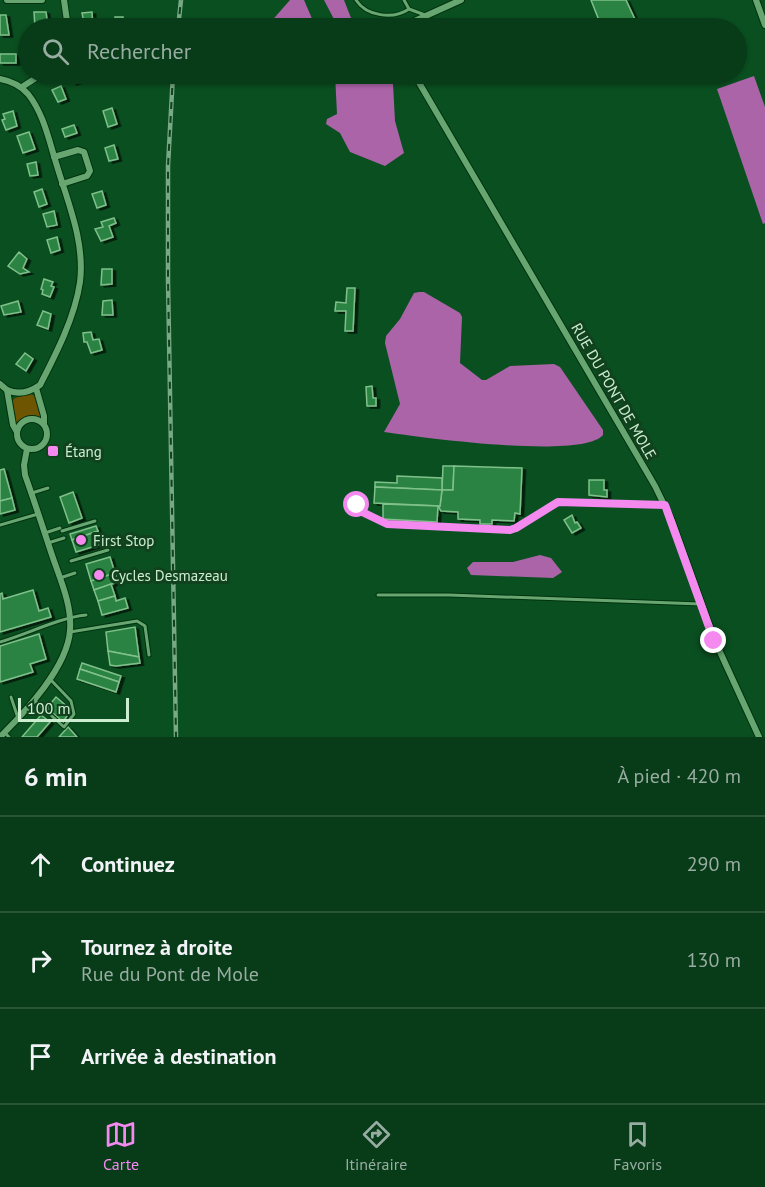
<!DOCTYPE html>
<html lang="fr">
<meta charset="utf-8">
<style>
:root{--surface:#083b18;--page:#164625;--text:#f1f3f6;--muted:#98ada2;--line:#295537;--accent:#f489f0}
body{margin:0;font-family:"PT Sans",sans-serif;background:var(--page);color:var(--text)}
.scale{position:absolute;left:18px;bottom:15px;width:111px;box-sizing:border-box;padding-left:6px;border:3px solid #cdedd1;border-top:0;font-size:16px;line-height:21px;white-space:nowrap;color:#cdedd1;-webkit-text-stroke:4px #11421e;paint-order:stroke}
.stop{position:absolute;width:18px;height:18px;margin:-14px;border:4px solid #f489f0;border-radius:50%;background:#fff}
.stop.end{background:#f489f0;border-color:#fff;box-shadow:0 2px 6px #0008}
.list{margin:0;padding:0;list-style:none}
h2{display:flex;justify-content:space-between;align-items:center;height:78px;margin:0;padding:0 24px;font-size:26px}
h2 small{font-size:20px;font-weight:400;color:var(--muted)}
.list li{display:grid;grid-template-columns:39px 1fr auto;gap:18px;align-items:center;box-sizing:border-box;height:96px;padding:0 24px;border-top:2px solid var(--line)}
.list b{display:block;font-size:22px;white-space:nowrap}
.list p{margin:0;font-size:20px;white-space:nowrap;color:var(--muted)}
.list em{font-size:20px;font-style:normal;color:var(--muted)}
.icon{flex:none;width:33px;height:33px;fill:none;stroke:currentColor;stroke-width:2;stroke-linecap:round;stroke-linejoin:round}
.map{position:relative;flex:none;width:765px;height:737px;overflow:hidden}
.search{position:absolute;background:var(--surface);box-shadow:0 2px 4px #0004;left:18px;right:18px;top:18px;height:66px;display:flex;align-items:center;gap:15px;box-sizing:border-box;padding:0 21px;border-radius:33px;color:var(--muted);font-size:22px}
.sheet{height:366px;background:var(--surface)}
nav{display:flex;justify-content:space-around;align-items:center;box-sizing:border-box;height:84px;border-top:2px solid var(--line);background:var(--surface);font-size:16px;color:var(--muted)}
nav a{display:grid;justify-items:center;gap:3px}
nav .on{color:var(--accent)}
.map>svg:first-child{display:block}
.green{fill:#6e5501}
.water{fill:#ac64a9}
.building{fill:#2b8342;stroke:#80c08b;stroke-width:1.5;filter:url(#shadow)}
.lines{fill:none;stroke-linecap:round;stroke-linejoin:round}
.lane-casing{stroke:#00320f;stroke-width:5}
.street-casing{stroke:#00320f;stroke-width:8}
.lane{stroke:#67a671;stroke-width:3}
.street{stroke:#67a671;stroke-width:6}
.rail-casing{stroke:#78a884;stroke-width:4.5}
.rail{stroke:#11421e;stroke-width:2;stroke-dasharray:7;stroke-linecap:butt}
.route{stroke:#f489f0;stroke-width:8}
.poi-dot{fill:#f489f0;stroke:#11421e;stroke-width:2}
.labels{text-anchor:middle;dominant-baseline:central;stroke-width:6;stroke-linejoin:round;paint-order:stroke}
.street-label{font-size:15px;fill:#cdedd1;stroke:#11421e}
.poi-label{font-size:15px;fill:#cdedd1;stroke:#11421e;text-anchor:start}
</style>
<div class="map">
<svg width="765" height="737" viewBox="0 0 765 737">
<defs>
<filter id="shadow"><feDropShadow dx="3.5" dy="2" stdDeviation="0" flood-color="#0009"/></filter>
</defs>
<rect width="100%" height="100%" fill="#0a4f20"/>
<path class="green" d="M 30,394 L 36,396 L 41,417 L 26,416 L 15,424 L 11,402 L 15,398 Z"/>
<g class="water">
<path d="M 290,0 L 304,0 L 313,21 L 271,26 L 269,24 Z"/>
<path d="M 324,0 L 344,0 L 351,18 L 350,24 L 337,25 Z"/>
<path d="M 335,74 L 343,74 L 356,78 L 364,74 L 382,74 L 393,84 L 395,121 L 404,153 L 385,166 L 350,152 L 340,133 L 326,124 L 327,119 L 337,114 Z"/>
<path d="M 754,76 L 765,107 L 765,223 L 763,224 L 717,89 Z"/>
<path d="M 419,292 L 424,292 L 460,313 L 462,317 L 460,363 L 482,380 L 486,380 L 510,366 L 554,364 L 560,367 L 603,430 L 603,435 C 582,460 419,437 384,432 L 400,404 L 385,343 L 386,336 L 400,319 L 414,293 Z"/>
<path d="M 540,555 L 551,558 L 562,572 L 553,578 L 471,575 L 467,568 L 473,562 L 513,562 Z"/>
</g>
<g class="building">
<path d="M 591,0 L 626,0 L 639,28 L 602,28 Z"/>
<path d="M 34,12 L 46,12 L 48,28 L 35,28 Z"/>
<path d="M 92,12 L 93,28 L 85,28 L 82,13 Z"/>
<path d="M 0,15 L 6,15 L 9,35 L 0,35 Z"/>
<rect x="115" y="17" width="8" height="11"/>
<rect x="0" y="54" width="16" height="9"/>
<path d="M 70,74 L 87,74 L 89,78 L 73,83 Z"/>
<path d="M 61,86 L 66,99 L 58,102 L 52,90 Z"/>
<path d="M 112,108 L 117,124 L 108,127 L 103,111 Z"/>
<path d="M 13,111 L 17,126 L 6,130 L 2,120 L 5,119 L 3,114 Z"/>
<path d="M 74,125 L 77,133 L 65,137 L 62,129 Z"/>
<path d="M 29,132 L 35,149 L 23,153 L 17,136 Z"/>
<path d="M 114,145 L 118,159 L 109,161 L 105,148 Z"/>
<path d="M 36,162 L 38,175 L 30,176 L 27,164 Z"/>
<path d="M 42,189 L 47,204 L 39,207 L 34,192 Z"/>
<path d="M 102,191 L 106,205 L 97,208 L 92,194 Z"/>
<path d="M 54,211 L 57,225 L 47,227 L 43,214 Z"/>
<path d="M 114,218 L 116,223 L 109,226 L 113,237 L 101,241 L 95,229 L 103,227 L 101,222 Z"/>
<path d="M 57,237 L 60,250 L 51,253 L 47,240 Z"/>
<path d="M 19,252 L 27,259 L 23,268 L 29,272 L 20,274 L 8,266 Z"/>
<path d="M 102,269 L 112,269 L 112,284 L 101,285 Z"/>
<path d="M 44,279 L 53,282 L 51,286 L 54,287 L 50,297 L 42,294 L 43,290 L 41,289 Z"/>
<path d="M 347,288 L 355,288 L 353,331 L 345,331 L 346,311 L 335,311 L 336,302 L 346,303 Z"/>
<path d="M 112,300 L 113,315 L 102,315 L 103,301 Z"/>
<path d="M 18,301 L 21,312 L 4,315 L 1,306 Z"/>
<path d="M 43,311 L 51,314 L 48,329 L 37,325 Z"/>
<path d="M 91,332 L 93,340 L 99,339 L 102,350 L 91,353 L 87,342 L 84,342 L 83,333 Z"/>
<path d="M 25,353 L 33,359 L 26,371 L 16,364 Z"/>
<path d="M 372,386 L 373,398 L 376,398 L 376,406 L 367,406 L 366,387 Z"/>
<path d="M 443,466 L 454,466 L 453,490 L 442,490 Z"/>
<path d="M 454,466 L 522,468 L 520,514 L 515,513 L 514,521 L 492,520 L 492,524 L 480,524 L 480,520 L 458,519 L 458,512 L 441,511 L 438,506 L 440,506 L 442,490 L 453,490 Z"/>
<path d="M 4,469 L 12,498 L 0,501 L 0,470 Z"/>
<path d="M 397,476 L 442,478 L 442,490 L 375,487 L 375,482 L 397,483 Z"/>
<path d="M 589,480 L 604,480 L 604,490 L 607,490 L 607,497 L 589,495 Z"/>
<path d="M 375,487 L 442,490 L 440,506 L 374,503 Z"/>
<path d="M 73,492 L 82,518 L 69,523 L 60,497 Z"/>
<path d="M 12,498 L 15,510 L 0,514 L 0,501 Z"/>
<path d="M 383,504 L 438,506 L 437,522 L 383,519 Z"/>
<path d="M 572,515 L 575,523 L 577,522 L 581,528 L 572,533 L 564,520 Z"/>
<path d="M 96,526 L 98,531 L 72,540 L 70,534 Z"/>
<path d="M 98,531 L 102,544 L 76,552 L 72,540 Z"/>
<path d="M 110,557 L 115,573 L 91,581 L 86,564 Z"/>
<path d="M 115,573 L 118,582 L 94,590 L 91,581 Z"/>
<path d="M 111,584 L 115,596 L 98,601 L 94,590 Z"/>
<path d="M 33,590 L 39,611 L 48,608 L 51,617 L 0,632 L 0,594 L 2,593 L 3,599 Z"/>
<path d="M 115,596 L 116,601 L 125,598 L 128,608 L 102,615 L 98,601 Z"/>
<path d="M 135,627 L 139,657 L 108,651 L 106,632 Z"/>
<path d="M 39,634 L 46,659 L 30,664 L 33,672 L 0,682 L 0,646 Z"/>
<path d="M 108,651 L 139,657 L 140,663 L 116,666 L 110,665 Z"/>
<path d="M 82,663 L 121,676 L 119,682 L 80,669 Z"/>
<path d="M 80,669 L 119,682 L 116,692 L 77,679 Z"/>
<path d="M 56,697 L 71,710 L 63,722 L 47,708 Z"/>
<path d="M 41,715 L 50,722 L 37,737 L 22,737 Z"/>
<path d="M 68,727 L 77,737 L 59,737 Z"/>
</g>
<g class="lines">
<defs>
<g id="lane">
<path d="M 356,0 C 366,16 393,20 409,9"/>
<path d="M 404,0 L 409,9 L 425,15"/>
<path d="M 32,493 L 48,488"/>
<path d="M 357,494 L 357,505 L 360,511 L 387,524 L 510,530 L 516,528 L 558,502 L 663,505"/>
<path d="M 0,525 L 38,514"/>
<path d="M 62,531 L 95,521"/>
<path d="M 45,533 L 60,528"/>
<path d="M 48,543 L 64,538"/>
<path d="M 71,561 L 108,550"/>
<path d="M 60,578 L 75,573"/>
<path d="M 378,595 L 449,595 L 701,604"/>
<path d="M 70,632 L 137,621 L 145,626 L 149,655"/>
<path d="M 0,642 C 28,634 58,618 86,615"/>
<path d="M 11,697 L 18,718"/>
<path d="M 34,700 L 64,727 L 74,714 L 71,701 L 50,679"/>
<path d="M 5,733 L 9,737"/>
</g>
<g id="street">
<path d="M 7,0 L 42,0"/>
<path d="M 64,0 L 68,28"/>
<path d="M 756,0 L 765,25"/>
<path d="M 399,28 L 461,0"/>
<path d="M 414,74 L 655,486 L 672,521 L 715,641 L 759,737"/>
<path d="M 0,79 C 11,81 20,85 28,94 C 44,114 49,141 57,166 C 68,203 85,242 80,282 C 75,317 56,354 40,385 C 30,392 18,395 7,390 L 13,425 L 17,432"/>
<path d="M 22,87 L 42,74"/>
<path d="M 54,157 L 78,150 L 84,152 L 90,171 L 87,176 L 62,184"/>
<path d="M 0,384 L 7,390"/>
<path d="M 36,388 L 44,416 L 44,424"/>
<circle cx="32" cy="434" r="15"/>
<path d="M 0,737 C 25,712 68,667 70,630 C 72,606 61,581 53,558 C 44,531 35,503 25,475 L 24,465 L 27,449"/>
</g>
</defs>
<use href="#lane" class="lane-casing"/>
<use href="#street" class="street-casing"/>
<use href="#lane" class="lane"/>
<use href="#street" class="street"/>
<defs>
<g id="rail">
<path d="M 178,28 L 181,0"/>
<path d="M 173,74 L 168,166 L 168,280 L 176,737"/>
</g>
</defs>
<use href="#rail" class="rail-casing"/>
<use href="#rail" class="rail"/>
</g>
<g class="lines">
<path class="route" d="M 357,505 L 360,511 L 387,524 L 510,530 L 516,528 L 558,502 L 665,505 L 714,641"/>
</g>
<g class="poi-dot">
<rect x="47" y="445" width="12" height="12" rx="3"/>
<circle cx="81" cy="540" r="6"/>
<circle cx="99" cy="575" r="6"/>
</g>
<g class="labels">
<g class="street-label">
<text transform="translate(614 391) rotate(60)">RUE DU PONT DE MOLE</text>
</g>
<g class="poi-label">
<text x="65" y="451">Étang</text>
<text x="93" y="540">First Stop</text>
<text x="111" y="575">Cycles Desmazeau</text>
</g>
</g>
</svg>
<div class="scale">100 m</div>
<div class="stop" style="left:357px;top:505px"></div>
<div class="stop end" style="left:714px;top:641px"></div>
<div class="search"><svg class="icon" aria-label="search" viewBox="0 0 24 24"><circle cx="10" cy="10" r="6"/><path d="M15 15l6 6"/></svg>Rechercher</div>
</div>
<section class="sheet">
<h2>6 min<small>À pied · 420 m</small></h2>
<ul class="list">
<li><svg class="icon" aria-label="ahead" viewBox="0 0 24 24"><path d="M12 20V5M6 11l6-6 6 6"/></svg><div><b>Continuez</b></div><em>290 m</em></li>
<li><svg class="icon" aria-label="right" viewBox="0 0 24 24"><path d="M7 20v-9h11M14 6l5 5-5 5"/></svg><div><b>Tournez à droite</b><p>Rue du Pont de Mole</p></div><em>130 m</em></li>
<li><svg class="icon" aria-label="arrive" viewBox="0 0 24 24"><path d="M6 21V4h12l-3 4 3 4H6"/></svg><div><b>Arrivée à destination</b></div></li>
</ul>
</section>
<nav>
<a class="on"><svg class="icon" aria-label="map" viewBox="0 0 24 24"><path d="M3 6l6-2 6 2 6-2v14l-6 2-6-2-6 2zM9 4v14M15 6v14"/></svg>Carte</a>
<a><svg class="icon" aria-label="directions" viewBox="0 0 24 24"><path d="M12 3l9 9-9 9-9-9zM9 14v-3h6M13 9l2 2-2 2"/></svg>Itinéraire</a>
<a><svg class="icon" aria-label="saved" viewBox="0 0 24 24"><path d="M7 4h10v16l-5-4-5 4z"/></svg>Favoris</a>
</nav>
